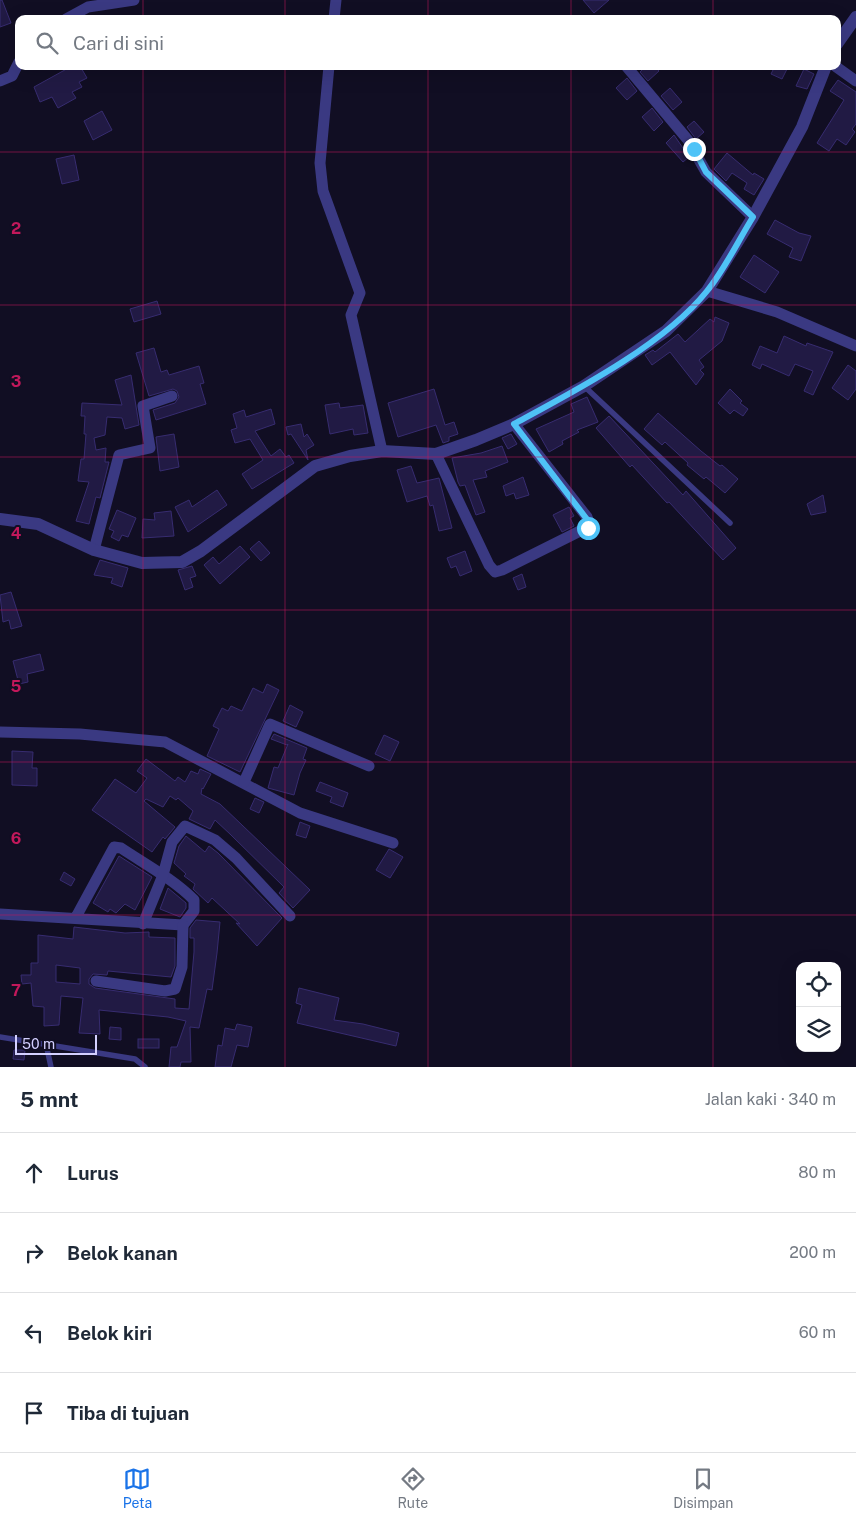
<!DOCTYPE html>
<html lang="id">
<meta charset="utf-8">
<style>
:root{--surface:#fff;--page:#f6f6f7;--text:#1f2937;--muted:#747a83;--line:#e0e1e3;--accent:#1a73e8}
body{margin:0;font-family:"Public Sans",sans-serif;background:var(--page);color:var(--text)}
.controls{position:absolute;right:15px;bottom:15px;display:grid;overflow:hidden;border-radius:10px;box-shadow:0 5px 20px #0002}
.controls button{width:45px;height:45px;display:grid;place-items:center;padding:0;border:0;border-bottom:1px solid var(--line);background:var(--surface);color:var(--text);font:25px sans-serif}
.scale{position:absolute;left:15px;bottom:12px;width:82px;box-sizing:border-box;padding-left:5px;border:2px solid #d4d0ff;border-top:0;font-size:14px;line-height:18px;white-space:nowrap;color:#d4d0ff;-webkit-text-stroke:4px #110e23;paint-order:stroke}
.stop{position:absolute;width:15px;height:15px;margin:-11px;border:4px solid #4fc3f7;border-radius:50%;background:#fff}
.stop.end{background:#4fc3f7;border-color:#fff;box-shadow:0 1px 5px #0008}
.list{margin:0;padding:0;list-style:none}
h2{display:flex;justify-content:space-between;align-items:center;height:65px;margin:0;padding:0 20px;font-size:21px}
h2 small{font-size:16px;font-weight:400;color:var(--muted)}
.list li{display:grid;grid-template-columns:32px 1fr auto;gap:15px;align-items:center;box-sizing:border-box;height:80px;padding:0 20px;border-top:1px solid var(--line)}
.list b{display:block;font-size:19px;white-space:nowrap}
.list em{font-size:16px;font-style:normal;color:var(--muted)}
.icon{flex:none;width:28px;height:28px;fill:none;stroke:currentColor;stroke-width:2;stroke-linecap:round;stroke-linejoin:round}
.map{position:relative;flex:none;width:856px;height:1067px;overflow:hidden}
.search{position:absolute;background:var(--surface);box-shadow:0 5px 20px #0002;left:15px;right:15px;top:15px;height:55px;display:flex;align-items:center;gap:12px;box-sizing:border-box;padding:0 18px;border-radius:10px;color:var(--muted);font-size:19px}
.sheet{height:385px;background:var(--surface)}
nav{display:flex;justify-content:space-around;align-items:center;box-sizing:border-box;height:70px;border-top:1px solid var(--line);background:var(--surface);font-size:14px;color:var(--muted)}
nav a{display:grid;justify-items:center;gap:2px}
nav .on{color:var(--accent)}
.map>svg:first-child{display:block}
.building{fill:#211a44;stroke:#372c70;fill-rule:evenodd}
.lines{fill:none;stroke-linecap:round;stroke-linejoin:round}
.service{stroke:#3a3982;stroke-width:5.5}
.minor{stroke:#3a3982;stroke-width:11}
.tertiary{stroke:#3a3982;stroke-width:12}
.route{stroke:#4fc3f7;stroke-width:6}
.grid{fill:none;stroke:#c2185b;stroke-width:1;stroke-opacity:0.55}
.grid-label{font-size:16px;text-anchor:middle;font-weight:bold;fill:#c2185b;stroke:#110e23;stroke-width:4;stroke-linejoin:round;paint-order:stroke}
</style>
<div class="map">
<svg width="856" height="1067" viewBox="0 0 856 1067">
<rect width="100%" height="100%" fill="#110e23"/>
<g class="building">
<path d="M 0,0 L 2,0 L 11,23 L 0,27 Z"/>
<path d="M 583,0 L 609,0 L 594,13 Z"/>
<path d="M 72,66 L 80,66 L 87,78 L 79,82 L 82,87 L 72,92 L 76,98 L 58,108 L 52,97 L 40,102 L 34,87 Z"/>
<path d="M 646,66 L 654,66 L 659,71 L 648,81 L 640,72 Z"/>
<path d="M 775,66 L 787,69 L 782,79 L 771,74 Z"/>
<path d="M 804,69 L 814,74 L 807,89 L 796,86 Z"/>
<path d="M 627,78 L 637,91 L 627,100 L 616,88 Z"/>
<path d="M 838,80 L 856,92 L 856,124 L 852,129 L 855,132 L 846,145 L 837,139 L 829,151 L 817,143 L 844,100 L 830,91 Z"/>
<path d="M 670,88 L 682,102 L 673,110 L 661,96 Z"/>
<path d="M 652,108 L 663,122 L 654,131 L 642,117 Z"/>
<path d="M 102,111 L 112,130 L 93,140 L 84,121 Z"/>
<path d="M 694,121 L 704,132 L 696,139 L 687,127 Z"/>
<path d="M 674,135 L 689,157 L 683,162 L 666,143 Z"/>
<path d="M 727,153 L 753,175 L 754,173 L 764,179 L 754,195 L 744,189 L 747,183 L 732,173 L 726,181 L 714,169 Z"/>
<path d="M 74,155 L 79,180 L 62,184 L 56,159 Z"/>
<path d="M 775,220 L 799,233 L 811,236 L 801,261 L 789,257 L 793,248 L 767,234 Z"/>
<path d="M 754,255 L 779,272 L 765,293 L 740,277 Z"/>
<path d="M 157,301 L 161,314 L 134,322 L 130,309 Z"/>
<path d="M 715,317 L 729,323 L 722,341 L 699,360 L 704,367 L 700,370 L 704,374 L 696,385 L 670,352 L 652,365 L 645,355 L 653,350 L 655,352 L 678,334 L 685,342 L 710,319 L 714,322 Z"/>
<path d="M 784,336 L 806,346 L 807,343 L 833,352 L 813,395 L 804,391 L 813,371 L 795,364 L 789,376 L 762,364 L 760,369 L 752,365 L 760,346 L 777,353 Z"/>
<path d="M 154,348 L 161,372 L 167,370 L 169,375 L 199,366 L 204,383 L 200,384 L 206,404 L 156,420 L 153,410 L 175,403 L 179,397 L 177,391 L 173,389 L 149,396 L 136,353 Z"/>
<path d="M 848,365 L 856,371 L 856,389 L 848,400 L 832,388 Z"/>
<path d="M 131,375 L 139,425 L 125,429 L 122,418 L 107,417 L 105,435 L 94,438 L 96,450 L 106,448 L 105,462 L 109,462 L 100,498 L 96,497 L 89,524 L 76,521 L 89,482 L 78,481 L 81,459 L 84,459 L 86,434 L 84,434 L 85,416 L 81,416 L 82,403 L 122,405 L 115,380 Z"/>
<path d="M 434,389 L 445,425 L 454,422 L 458,434 L 449,437 L 449,441 L 443,443 L 436,425 L 398,437 L 388,403 Z"/>
<path d="M 730,389 L 742,401 L 740,403 L 748,409 L 743,416 L 734,410 L 730,414 L 718,403 Z"/>
<path d="M 587,397 L 598,422 L 577,430 L 579,432 L 562,441 L 563,444 L 549,452 L 536,429 L 574,412 L 571,404 Z"/>
<path d="M 339,403 L 340,408 L 363,405 L 368,433 L 354,435 L 353,429 L 330,434 L 325,405 Z"/>
<path d="M 271,409 L 275,424 L 255,431 L 271,456 L 280,449 L 286,457 L 289,455 L 294,463 L 252,489 L 242,474 L 263,460 L 250,439 L 235,443 L 231,430 L 237,428 L 233,414 L 244,410 L 246,417 Z"/>
<path d="M 658,413 L 701,451 L 720,466 L 722,465 L 738,479 L 725,493 L 706,477 L 704,479 L 687,465 L 688,463 L 665,442 L 662,445 L 644,429 Z"/>
<path d="M 609,416 L 683,495 L 686,491 L 736,548 L 723,560 L 669,502 L 667,503 L 632,465 L 630,467 L 596,428 Z"/>
<path d="M 301,424 L 304,437 L 307,434 L 314,445 L 306,450 L 308,460 L 291,434 L 288,435 L 286,427 Z"/>
<path d="M 174,434 L 179,467 L 160,471 L 156,437 Z"/>
<path d="M 511,434 L 517,444 L 508,449 L 502,438 Z"/>
<path d="M 502,446 L 508,462 L 485,471 L 487,477 L 473,480 L 485,512 L 476,515 L 465,485 L 460,486 L 458,482 L 452,458 L 481,453 Z"/>
<path d="M 411,466 L 417,483 L 439,478 L 452,528 L 439,531 L 433,505 L 430,506 L 427,496 L 407,502 L 397,470 Z"/>
<path d="M 523,477 L 529,495 L 516,499 L 514,493 L 506,496 L 503,486 Z"/>
<path d="M 217,490 L 227,505 L 188,532 L 175,507 L 189,500 L 192,507 Z"/>
<path d="M 823,495 L 826,512 L 811,515 L 807,504 Z"/>
<path d="M 569,507 L 574,516 L 570,518 L 574,526 L 562,532 L 553,515 Z"/>
<path d="M 117,510 L 136,518 L 128,537 L 122,535 L 119,541 L 111,537 L 114,531 L 109,529 Z"/>
<path d="M 171,511 L 174,536 L 142,538 L 143,519 L 155,520 L 154,513 Z"/>
<path d="M 259,541 L 270,553 L 261,561 L 250,549 Z"/>
<path d="M 240,546 L 250,557 L 220,584 L 204,565 L 213,557 L 219,564 Z"/>
<path d="M 465,551 L 472,571 L 460,576 L 456,566 L 451,568 L 447,558 Z"/>
<path d="M 100,560 L 128,568 L 122,587 L 111,583 L 113,578 L 94,575 Z"/>
<path d="M 192,566 L 196,576 L 190,578 L 193,587 L 185,590 L 178,570 Z"/>
<path d="M 522,574 L 526,587 L 518,590 L 513,578 Z"/>
<path d="M 11,592 L 22,626 L 11,629 L 9,620 L 3,622 L 0,595 Z"/>
<path d="M 40,654 L 44,670 L 27,674 L 28,682 L 19,684 L 13,661 Z"/>
<path d="M 267,684 L 279,690 L 240,772 L 207,756 L 219,729 L 213,726 L 222,708 L 228,711 L 231,706 L 242,711 L 253,688 L 263,693 Z"/>
<path d="M 290,705 L 303,712 L 296,727 L 283,721 Z"/>
<path d="M 274,734 L 307,748 L 303,759 L 306,760 L 300,773 L 294,795 L 268,788 L 274,767 L 278,768 L 288,744 L 287,745 L 271,739 Z"/>
<path d="M 384,735 L 399,742 L 390,761 L 375,754 Z"/>
<path d="M 12,751 L 33,752 L 32,768 L 37,768 L 37,786 L 12,785 Z"/>
<path d="M 146,759 L 175,781 L 178,777 L 185,782 L 191,771 L 198,774 L 200,769 L 211,774 L 203,789 L 202,788 L 201,794 L 220,804 L 310,890 L 293,908 L 279,893 L 284,887 L 231,835 L 215,820 L 210,829 L 189,819 L 193,811 L 178,798 L 176,800 L 170,796 L 163,807 L 146,799 L 144,801 L 175,827 L 165,839 L 163,837 L 152,852 L 92,810 L 115,779 L 136,793 L 147,778 L 137,771 Z"/>
<path d="M 320,782 L 348,793 L 343,807 L 330,802 L 332,797 L 316,791 Z"/>
<path d="M 255,798 L 264,802 L 259,813 L 250,809 Z"/>
<path d="M 300,822 L 310,826 L 306,838 L 296,835 Z"/>
<path d="M 186,836 L 205,852 L 209,846 L 218,853 L 282,918 L 257,946 L 236,923 L 240,924 L 212,898 L 208,903 L 193,889 L 195,884 L 184,876 L 186,874 L 174,863 L 179,846 Z"/>
<path d="M 389,849 L 403,857 L 390,878 L 376,870 Z"/>
<path d="M 119,856 L 152,877 L 135,910 L 125,904 L 116,913 L 110,909 L 108,912 L 93,903 Z"/>
<path d="M 64,872 L 75,879 L 71,886 L 60,880 Z"/>
<path d="M 168,888 L 186,903 L 186,908 L 180,917 L 160,909 Z"/>
<path d="M 196,920 L 220,922 L 217,953 L 212,990 L 207,989 L 199,1028 L 190,1027 L 191,1062 L 181,1062 L 180,1067 L 169,1067 L 171,1047 L 177,1047 L 186,1021 L 168,1017 L 99,1010 L 100,1034 L 79,1033 L 83,998 L 61,996 L 59,1025 L 44,1026 L 44,1007 L 33,1006 L 31,983 L 22,984 L 21,975 L 31,975 L 31,963 L 38,963 L 38,935 L 73,939 L 74,927 L 125,933 L 149,932 L 149,937 L 175,938 L 175,966 L 171,977 L 108,971 L 107,975 L 93,974 L 89,979 L 89,984 L 95,988 L 175,999 L 175,1008 L 189,1009 L 194,952 L 194,938 L 190,938 L 190,928 ZM 56,965 L 80,968 L 80,984 L 56,982 Z"/>
<path d="M 299,988 L 339,998 L 334,1020 L 363,1024 L 399,1033 L 396,1046 L 297,1023 L 302,1005 L 296,1003 Z"/>
<path d="M 237,1024 L 252,1027 L 248,1047 L 237,1045 L 231,1067 L 215,1067 L 218,1045 L 222,1046 L 225,1028 L 235,1030 Z"/>
<path d="M 110,1027 L 121,1028 L 121,1040 L 109,1039 Z"/>
<rect x="138" y="1039" width="21" height="9"/>
<path d="M 14,1050 L 25,1050 L 24,1060 L 13,1059 Z"/>
</g>
<g class="lines">
<g class="service">
<path d="M 584,386 L 730,523"/>
<path d="M 0,1037 L 135,1059 L 145,1067"/>
<path d="M 46,1044 L 51,1067"/>
</g>
<g class="minor">
<path d="M 66,19 L 88,7 L 134,0"/>
<path d="M 334,19 L 336,0"/>
<path d="M 329,66 L 320,163 L 323,191 L 360,293 L 351,315 L 382,451"/>
<path d="M 626,66 L 688,140 L 706,172 L 753,217"/>
<path d="M 835,66 L 856,81"/>
<path d="M 0,81 L 12,76 L 19,62"/>
<path d="M 707,291 L 777,312 L 856,346"/>
<path d="M 436,454 L 489,565 L 495,572 L 502,570 L 590,526 L 587,517 L 514,424"/>
<path d="M 94,550 L 119,455 L 150,448 L 143,406 L 172,396"/>
<path d="M 0,732 L 80,734 L 165,742 L 300,813 L 393,843"/>
<path d="M 244,782 L 270,724 L 369,766"/>
<path d="M 0,914 L 183,925 L 194,911 L 194,900 C 173,879 145,864 121,848 L 114,847 L 76,917"/>
<path d="M 143,924 L 163,875 L 172,842 L 185,826 L 215,840 L 236,858 L 290,916"/>
<path d="M 96,981 L 165,991 L 175,989 L 182,967 L 183,925"/>
</g>
<g class="tertiary">
<path d="M 837,44 L 856,17"/>
<path d="M 0,519 L 38,524 L 94,550 L 142,563 L 182,562 L 201,551 L 315,466 L 350,456 L 382,451 L 436,454 L 476,440 L 514,424 L 584,386 L 666,331 L 707,291 L 753,217 L 802,127 L 826,66"/>
</g>
</g>
<g class="lines">
<path class="route" d="M 588,528 L 590,524 L 586,518 L 514,424 C 575,391 664,345 707,291 C 725,269 738,241 753,217 L 706,172 L 694,149"/>
</g>
<path class="grid" d="M 143,0 L 143,19M 285,0 L 285,19M 428,0 L 428,19M 571,0 L 571,19M 713,0 L 713,19M 143,66 L 143,1067M 285,66 L 285,1067M 428,66 L 428,1067M 571,66 L 571,1067M 713,66 L 713,1067M 0,152 L 856,152M 0,305 L 856,305M 0,457 L 856,457M 0,610 L 856,610M 0,762 L 856,762M 0,915 L 856,915"/>
<g class="grid-label">
<text x="16" y="234">2</text>
<text x="16" y="387">3</text>
<text x="16" y="539">4</text>
<text x="16" y="692">5</text>
<text x="16" y="844">6</text>
<text x="16" y="996">7</text>
</g>
</svg>
<div class="controls">
<button><svg class="icon" aria-label="locate" viewBox="0 0 24 24"><circle cx="12" cy="12" r="6"/><path d="M12 2v4M12 18v4M2 12h4M18 12h4"/></svg></button>
<button><svg class="icon" aria-label="layers" viewBox="0 0 24 24"><path d="M12 4l9 5-9 5-9-5zM3 14l9 5 9-5"/></svg></button>
</div>
<div class="scale">50 m</div>
<div class="stop" style="left:588px;top:528px"></div>
<div class="stop end" style="left:694px;top:149px"></div>
<div class="search"><svg class="icon" aria-label="search" viewBox="0 0 24 24"><circle cx="10" cy="10" r="6"/><path d="M15 15l6 6"/></svg>Cari di sini</div>
</div>
<section class="sheet">
<h2>5 mnt<small>Jalan kaki · 340 m</small></h2>
<ul class="list">
<li><svg class="icon" aria-label="ahead" viewBox="0 0 24 24"><path d="M12 20V5M6 11l6-6 6 6"/></svg><div><b>Lurus</b></div><em>80 m</em></li>
<li><svg class="icon" aria-label="right" viewBox="0 0 24 24"><path d="M7 20v-9h11M14 6l5 5-5 5"/></svg><div><b>Belok kanan</b></div><em>200 m</em></li>
<li><svg class="icon" aria-label="left" viewBox="0 0 24 24"><path d="M17 20v-9H6M10 6l-5 5 5 5"/></svg><div><b>Belok kiri</b></div><em>60 m</em></li>
<li><svg class="icon" aria-label="arrive" viewBox="0 0 24 24"><path d="M6 21V4h12l-3 4 3 4H6"/></svg><div><b>Tiba di tujuan</b></div></li>
</ul>
</section>
<nav>
<a class="on"><svg class="icon" aria-label="map" viewBox="0 0 24 24"><path d="M3 6l6-2 6 2 6-2v14l-6 2-6-2-6 2zM9 4v14M15 6v14"/></svg>Peta</a>
<a><svg class="icon" aria-label="directions" viewBox="0 0 24 24"><path d="M12 3l9 9-9 9-9-9zM9 14v-3h6M13 9l2 2-2 2"/></svg>Rute</a>
<a><svg class="icon" aria-label="saved" viewBox="0 0 24 24"><path d="M7 4h10v16l-5-4-5 4z"/></svg>Disimpan</a>
</nav>
